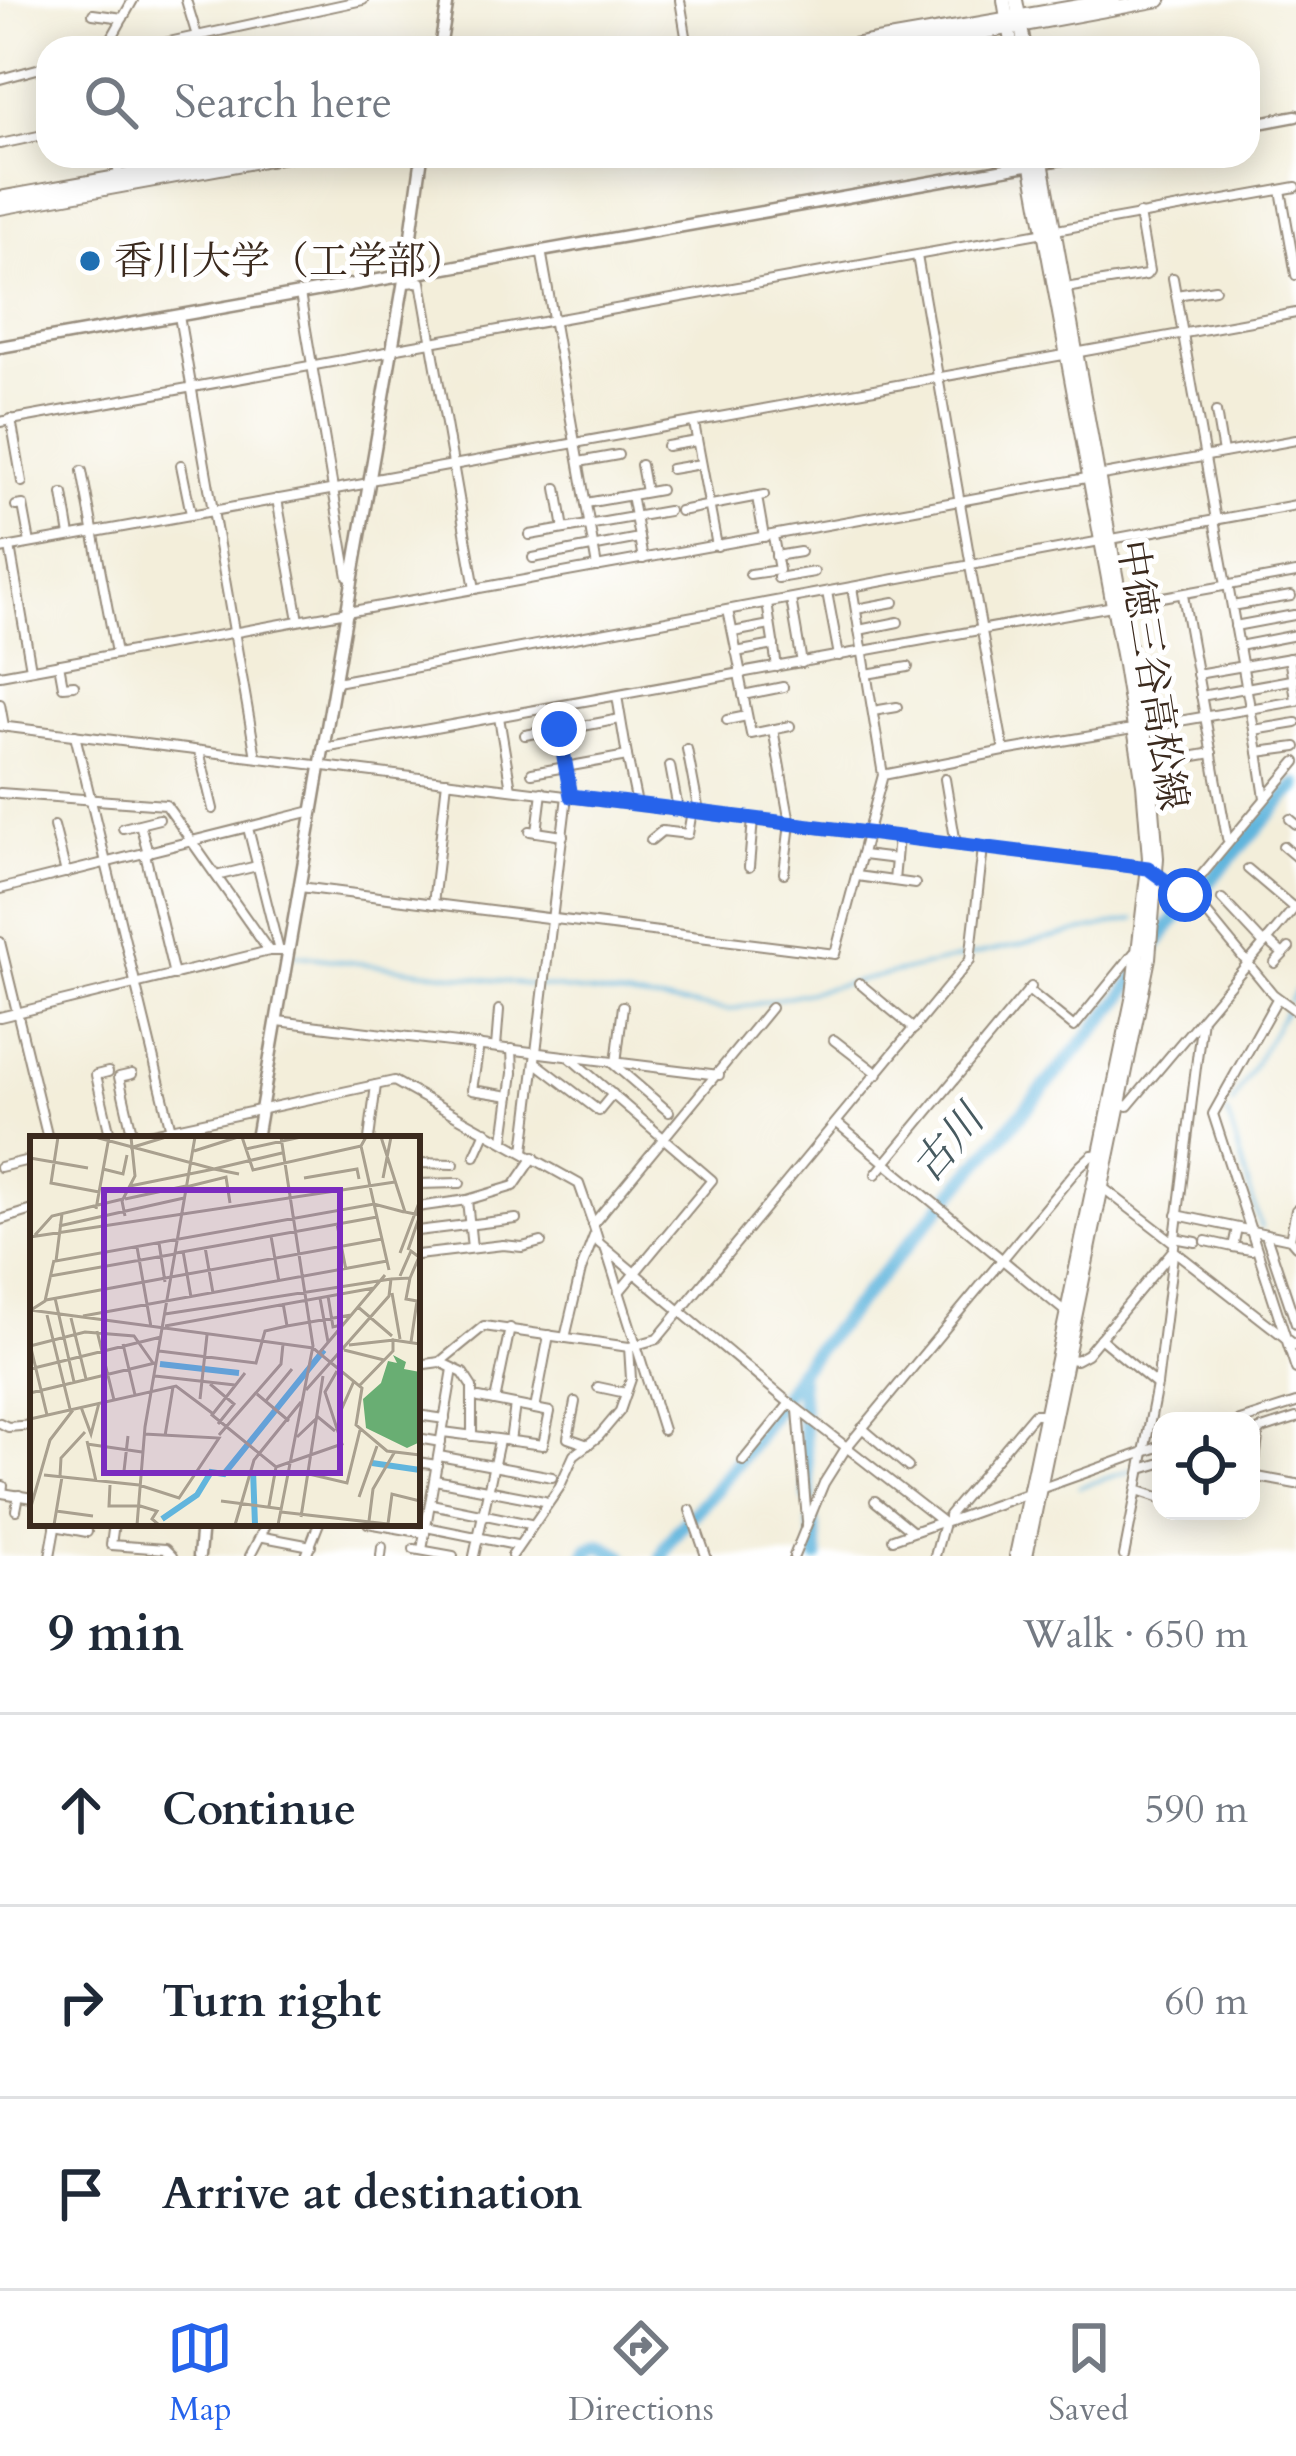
<!DOCTYPE html>
<meta charset="utf-8">
<style>
:root{--surface:#fff;--page:#f2f2f3;--text:#1f2937;--muted:#747a83;--line:#e0e1e3;--accent:#2563eb}
body{margin:0;font-family:Cardo,"Noto Serif JP",serif;background:var(--page);color:var(--text)}
.controls{position:absolute;right:36px;bottom:36px;display:grid;overflow:hidden;border-radius:24px;box-shadow:0 6px 30px #0003}
.controls button{width:108px;height:108px;display:grid;place-items:center;padding:0;border:0;border-bottom:3px solid var(--line);background:var(--surface);color:var(--text);font:60px sans-serif}
.stop{position:absolute;width:36px;height:36px;margin:-27px;border:9px solid #2563eb;border-radius:50%;background:#fff}
.stop.end{background:#2563eb;border-color:#fff;box-shadow:0 3px 12px #0008}
.list{margin:0;padding:0;list-style:none}
h2{display:flex;justify-content:space-between;align-items:center;height:156px;margin:0;padding:0 48px;font-size:51px}
h2 small{font-size:39px;font-weight:400;color:var(--muted)}
.list li{display:grid;grid-template-columns:78px 1fr auto;gap:36px;align-items:center;box-sizing:border-box;height:192px;padding:0 48px;border-top:3px solid var(--line)}
.list b{display:block;font-size:45px;white-space:nowrap}
.list em{font-size:39px;font-style:normal;color:var(--muted)}
.icon{flex:none;width:66px;height:66px;fill:none;stroke:currentColor;stroke-width:2;stroke-linecap:round;stroke-linejoin:round}
.map{position:relative;flex:none;width:1296px;height:1556px;overflow:hidden}
.search{position:absolute;background:var(--surface);box-shadow:0 6px 30px #0003;left:36px;right:36px;top:36px;height:132px;display:flex;align-items:center;gap:30px;box-sizing:border-box;padding:0 42px;border-radius:36px;color:var(--muted);font-size:45px}
.sheet{height:732px;background:var(--surface)}
nav{display:flex;justify-content:space-around;align-items:center;box-sizing:border-box;height:168px;border-top:3px solid var(--line);background:var(--surface);font-size:33px;color:var(--muted)}
nav a{display:grid;justify-items:center;gap:6px}
nav .on{color:var(--accent)}
.map>svg:first-child{display:block}
.lines{fill:none;stroke-linecap:round;stroke-linejoin:round}
.stream{stroke:#61b5dd;stroke-width:3}
.river{stroke:#61b5dd;stroke-width:14}
.minor-casing{stroke:#978c7c;stroke-width:12}
.tertiary-casing{stroke:#978c7c;stroke-width:15}
.secondary-casing{stroke:#978c7c;stroke-width:16}
.primary-casing{stroke:#978c7c;stroke-width:16}
.minor{stroke:#fff;stroke-width:8}
.tertiary{stroke:#fff;stroke-width:10}
.secondary{stroke:#fff;stroke-width:12}
.primary{stroke:#fff;stroke-width:12}
.route{stroke:#2563eb;stroke-width:15}
.poi-dot{fill:#1f6fb2;stroke:#fff;stroke-width:4.5}
.labels{text-anchor:middle;dominant-baseline:central;stroke-width:10;stroke-linejoin:round;paint-order:stroke}
.poi-label{font-size:39px;fill:#3b2a1e;stroke:#fff;text-anchor:start}
.street-label{font-size:39px;fill:#3b2a1e;stroke:#fff}
.water-label{font-size:42px;font-style:italic;fill:#485b61;stroke:#fff}
.inset-river{fill:none;stroke:#61b5dd;stroke-width:6}
.inset-road{fill:none;stroke:#a9a08f;stroke-width:3}
.view{fill:#7b2cbf;fill-opacity:0.15;stroke:#7b2cbf;stroke-width:6}
.inset-edge{fill:none;stroke:#3b2a1e;stroke-width:6}
</style>
<div class="map">
<svg width="1296" height="1556" viewBox="0 0 1296 1556">
<rect width="100%" height="100%" fill="#fff"/>
<filter id="ink" filterUnits="userSpaceOnUse"><feTurbulence type="fractalNoise" baseFrequency=".00833" numOctaves="2"/><feDisplacementMap in="SourceGraphic" scale="24" xChannelSelector="R" yChannelSelector="G"/><feConvolveMatrix kernelMatrix="1 2 1 2 8 2 1 2 1" color-interpolation-filters="sRGB"/></filter>
<filter id="wash" filterUnits="userSpaceOnUse"><feTurbulence type="fractalNoise" baseFrequency=".004" numOctaves="4" result="noise"/><feDisplacementMap in="SourceGraphic" scale="48" xChannelSelector="R" yChannelSelector="G"/><feGaussianBlur stdDeviation="2.7" result="paint"/><feColorMatrix in="noise" values="0 0 0 0 0 0 0 0 0 0 0 0 0 0 0 0 0 1.4 0 .05"/><feComposite in="paint" operator="in"/></filter>
<g filter="url(#wash)">
<rect width="100%" height="100%" fill="#f3eeda"/>
<g class="lines">
<g class="stream">
<path d="M 1169,911 L 1181,913"/>
<path d="M 294,955 L 729,1010 L 1135,919"/>
<path d="M 1289,1002 L 1296,990"/>
<path d="M 1232,1104 L 1286,1009"/>
<path d="M 1227,1112 L 1261,1228"/>
<path d="M 1079,1487 L 1135,1469"/>
</g>
<g class="river">
<path d="M 1147,958 L 1167,928 L 1296,785"/>
<path d="M 799,1370 L 809,1497"/>
<path d="M 813,1523 L 817,1556"/>
<path d="M 586,1556 L 589,1549 L 600,1545 L 622,1556"/>
<path d="M 662,1556 C 674,1528 697,1512 716,1489 C 747,1451 775,1413 799,1370 L 1121,999 L 1135,977"/>
</g>
</g>
</g>
<g filter="url(#ink)">
<g class="lines">
<defs>
<g id="minor">
<path d="M 186,0 L 197,36"/>
<path d="M 680,0 L 688,48"/>
<path d="M 93,14 L 123,18"/>
<path d="M 106,48 L 133,0"/>
<path d="M 141,48 L 363,0"/>
<path d="M 0,79 L 48,66"/>
<path d="M 0,144 L 48,134"/>
<path d="M 115,156 L 120,179"/>
<path d="M 1281,190 L 1296,275"/>
<path d="M 541,250 L 597,567"/>
<path d="M 917,256 L 971,566"/>
<path d="M 1173,278 L 1216,520"/>
<path d="M 404,283 L 421,282 L 475,589"/>
<path d="M 1065,288 L 1146,275 L 1149,271 L 1139,214"/>
<path d="M 300,294 L 348,577 L 351,578"/>
<path d="M 1176,295 L 1215,289"/>
<path d="M 179,316 L 256,757"/>
<path d="M 392,349 L 1296,187"/>
<path d="M 1216,412 L 1223,453"/>
<path d="M 11,419 L 22,482"/>
<path d="M 0,422 L 392,351"/>
<path d="M 694,423 L 717,546"/>
<path d="M 667,446 L 697,441"/>
<path d="M 579,462 L 618,455"/>
<path d="M 181,465 L 191,514"/>
<path d="M 641,465 L 646,492"/>
<path d="M 671,469 L 701,464"/>
<path d="M 82,471 L 116,653"/>
<path d="M 370,480 L 1296,313"/>
<path d="M 557,488 L 564,529"/>
<path d="M 63,494 L 70,536"/>
<path d="M 631,495 L 643,559"/>
<path d="M 757,497 L 764,537"/>
<path d="M 277,499 L 299,620"/>
<path d="M 586,503 L 660,490"/>
<path d="M 16,506 L 23,505 L 30,543"/>
<path d="M 680,511 L 764,495"/>
<path d="M 1214,520 L 1226,585"/>
<path d="M 530,535 L 668,511"/>
<path d="M 10,547 L 31,669"/>
<path d="M 0,549 L 369,483"/>
<path d="M 776,556 L 800,552"/>
<path d="M 533,558 L 639,538"/>
<path d="M 970,566 L 1004,751 L 1296,701"/>
<path d="M 750,574 L 779,570 L 773,536"/>
<path d="M 778,578 L 814,572"/>
<path d="M 1228,585 L 1258,752 L 1296,747"/>
<path d="M 852,587 L 883,775"/>
<path d="M 827,592 L 839,656"/>
<path d="M 1183,595 L 1227,838"/>
<path d="M 791,599 L 802,663"/>
<path d="M 767,603 L 777,667"/>
<path d="M 1232,606 L 1291,596"/>
<path d="M 856,609 L 894,602"/>
<path d="M 728,610 L 741,674"/>
<path d="M 1235,626 L 1294,615"/>
<path d="M 859,630 L 898,622"/>
<path d="M 733,632 L 770,625"/>
<path d="M 1239,646 L 1296,635"/>
<path d="M 736,652 L 774,645"/>
<path d="M 1289,658 L 1296,699"/>
<path d="M 59,664 L 63,686 L 74,685"/>
<path d="M 739,674 L 751,734 L 790,726"/>
<path d="M 866,674 L 908,667"/>
<path d="M 1197,674 L 1296,657"/>
<path d="M 0,675 L 1296,440"/>
<path d="M 336,682 L 1296,505"/>
<path d="M 743,695 L 783,687"/>
<path d="M 1201,696 L 1296,679"/>
<path d="M 0,704 L 4,726"/>
<path d="M 555,708 L 571,796"/>
<path d="M 873,711 L 897,707"/>
<path d="M 499,717 L 511,789"/>
<path d="M 727,720 L 747,716"/>
<path d="M 0,726 L 1148,868 L 1205,911 L 1273,994 L 1296,1011"/>
<path d="M 583,726 L 620,719"/>
<path d="M 773,729 L 790,823 L 784,873"/>
<path d="M 1254,730 L 1296,723"/>
<path d="M 75,735 L 171,1130"/>
<path d="M 525,735 L 559,729"/>
<path d="M 324,748 L 1296,573"/>
<path d="M 687,749 L 699,812"/>
<path d="M 199,751 L 213,809"/>
<path d="M 1258,752 L 1265,798"/>
<path d="M 627,756 L 637,804"/>
<path d="M 1149,764 L 1212,753"/>
<path d="M 670,766 L 678,809"/>
<path d="M 532,773 L 627,756 L 617,696"/>
<path d="M 945,779 L 956,844"/>
<path d="M 0,793 L 166,805 L 269,951"/>
<path d="M 1290,819 L 1296,824"/>
<path d="M 140,824 L 148,853"/>
<path d="M 54,826 L 66,873"/>
<path d="M 123,828 L 159,819"/>
<path d="M 248,828 L 279,951"/>
<path d="M 530,831 L 563,836"/>
<path d="M 537,832 L 542,792"/>
<path d="M 651,840 L 662,831 L 688,834 L 692,811"/>
<path d="M 1283,846 L 1296,857"/>
<path d="M 145,854 L 174,975"/>
<path d="M 863,855 L 896,859"/>
<path d="M 749,867 L 753,819"/>
<path d="M 1248,869 L 1294,908"/>
<path d="M 220,875 L 257,866"/>
<path d="M 857,876 L 915,884"/>
<path d="M 894,881 L 898,837"/>
<path d="M 300,887 L 835,954 L 883,775 L 1004,751"/>
<path d="M 0,889 L 312,811"/>
<path d="M 1185,895 L 1296,762"/>
<path d="M 1222,899 L 1264,944"/>
<path d="M 433,904 L 447,781"/>
<path d="M 1267,940 L 1283,954"/>
<path d="M 0,942 L 48,1139"/>
<path d="M 1275,963 L 1289,948"/>
<path d="M 859,983 L 914,1029"/>
<path d="M 1028,990 L 1074,1027 L 1134,953"/>
<path d="M 1277,999 L 1213,1114 L 1296,1369"/>
<path d="M 771,1008 L 593,1224 L 599,1243 L 787,1401 L 944,1523 L 1161,1446"/>
<path d="M 0,1017 L 269,951 L 288,951"/>
<path d="M 278,1021 L 719,1075"/>
<path d="M 834,1040 L 878,1074"/>
<path d="M 479,1045 L 472,1090 L 510,1096"/>
<path d="M 496,1047 L 499,1010"/>
<path d="M 569,1057 L 712,1180 L 619,1292"/>
<path d="M 535,1062 L 599,1111 L 613,1094"/>
<path d="M 612,1063 L 669,1112"/>
<path d="M 616,1063 L 623,1006"/>
<path d="M 108,1072 L 96,1075 L 111,1139"/>
<path d="M 132,1074 L 119,1077 L 133,1137"/>
<path d="M 1118,1103 L 1128,1106 L 1296,906"/>
<path d="M 837,1123 L 1068,1314"/>
<path d="M 124,1139 L 394,1081 L 579,1184 L 593,1224"/>
<path d="M 369,1139 L 376,1085"/>
<path d="M 504,1140 L 513,1073 L 512,1049"/>
<path d="M 524,1151 L 567,796"/>
<path d="M 475,1156 L 486,1131"/>
<path d="M 417,1163 L 454,1164"/>
<path d="M 0,1167 L 33,1159"/>
<path d="M 876,1174 L 1031,987"/>
<path d="M 417,1184 L 460,1183"/>
<path d="M 1102,1187 L 1172,1241"/>
<path d="M 467,1200 L 472,1248"/>
<path d="M 417,1207 L 467,1200 L 514,1186 L 534,1157"/>
<path d="M 1177,1215 L 1290,1239 L 1296,1246"/>
<path d="M 0,1220 L 33,1210"/>
<path d="M 417,1231 L 516,1219"/>
<path d="M 1266,1235 L 1296,1324"/>
<path d="M 1174,1238 L 1196,1242"/>
<path d="M 1290,1239 L 1296,1210"/>
<path d="M 1206,1241 L 1233,1247 L 1237,1228"/>
<path d="M 1233,1247 L 1251,1250"/>
<path d="M 606,1250 L 663,1430"/>
<path d="M 417,1255 L 503,1245 L 522,1247 L 541,1242"/>
<path d="M 565,1338 L 581,1270 L 594,1236"/>
<path d="M 1100,1338 L 1157,1385"/>
<path d="M 629,1347 L 657,1339 L 970,960 L 983,848"/>
<path d="M 1065,1358 L 1076,1360 L 1087,1354 L 1173,1250 L 1296,1346"/>
<path d="M 440,1362 L 463,1373 L 472,1387 L 472,1436"/>
<path d="M 417,1365 L 440,1362 L 484,1326 L 629,1347 L 631,1379 L 620,1411 L 599,1436 L 574,1455 L 559,1488 L 512,1556"/>
<path d="M 598,1387 L 626,1393"/>
<path d="M 495,1401 L 510,1328"/>
<path d="M 575,1402 L 568,1438 L 588,1445"/>
<path d="M 535,1409 L 549,1335"/>
<path d="M 798,1410 L 807,1521"/>
<path d="M 417,1415 L 445,1419"/>
<path d="M 1240,1421 L 1296,1403"/>
<path d="M 0,1423 L 8,1427 L 33,1425"/>
<path d="M 862,1428 L 908,1467"/>
<path d="M 443,1432 L 543,1445 L 550,1412 L 479,1398"/>
<path d="M 417,1438 L 441,1442"/>
<path d="M 510,1441 L 515,1405"/>
<path d="M 439,1456 L 552,1477"/>
<path d="M 743,1461 L 790,1403"/>
<path d="M 417,1462 L 437,1465"/>
<path d="M 1141,1469 L 1161,1463"/>
<path d="M 1252,1476 L 1296,1484"/>
<path d="M 1253,1476 L 1259,1430 L 1296,1418"/>
<path d="M 435,1480 L 544,1501"/>
<path d="M 3,1486 L 2,1493 L 33,1498"/>
<path d="M 1137,1490 L 1161,1498"/>
<path d="M 875,1501 L 912,1531"/>
<path d="M 431,1504 L 530,1524"/>
<path d="M 16,1510 L 19,1495"/>
<path d="M 690,1510 L 706,1556"/>
<path d="M 1214,1511 L 1230,1515"/>
<path d="M 949,1521 L 949,1515 L 1034,1414 L 1047,1414"/>
<path d="M 114,1523 L 111,1545 L 165,1549 L 172,1556"/>
<path d="M 368,1523 L 425,1533"/>
<path d="M 55,1526 L 87,1532"/>
<path d="M 426,1527 L 516,1545"/>
<path d="M 264,1537 L 311,1546"/>
<path d="M 893,1539 L 941,1522"/>
<path d="M 414,1549 L 453,1556"/>
<path d="M 422,1550 L 453,1369"/>
<path d="M 50,1556 L 56,1523"/>
<path d="M 250,1556 L 267,1523"/>
<path d="M 306,1556 L 319,1523"/>
<path d="M 381,1556 L 382,1547"/>
<path d="M 474,1556 L 499,1441"/>
<path d="M 794,1556 L 824,1483 L 846,1448 L 1079,1167 L 1092,1155 L 1103,1154"/>
<path d="M 935,1556 L 944,1523"/>
<path d="M 1124,1556 L 1157,1385 L 1202,1018"/>
</g>
<g id="tertiary">
<path d="M 440,48 L 448,0"/>
<path d="M 1248,125 L 1296,116"/>
<path d="M 0,347 L 1078,156"/>
<path d="M 256,1139 L 408,257 L 422,156"/>
<path d="M 199,1556 L 202,1523"/>
</g>
<g id="secondary">
<path d="M 836,48 L 1114,0"/>
<path d="M 899,48 L 1160,0"/>
<path d="M 0,198 L 235,156"/>
<path d="M 0,208 L 286,156"/>
</g>
<g id="primary">
<path d="M 1004,0 L 1012,48"/>
<path d="M 1016,0 L 1025,48"/>
<path d="M 1016,1556 L 1133,995 L 1149,858 L 1143,784 L 1124,665 L 1030,156"/>
<path d="M 1026,1556 L 1149,958 L 1157,858 L 1149,759 L 1041,156"/>
</g>
</defs>
<use href="#minor" class="minor-casing"/>
<use href="#tertiary" class="tertiary-casing"/>
<use href="#secondary" class="secondary-casing"/>
<use href="#primary" class="primary-casing"/>
<use href="#minor" class="minor"/>
<use href="#tertiary" class="tertiary"/>
<use href="#secondary" class="secondary"/>
<use href="#primary" class="primary"/>
</g>
</g>
<g class="lines" filter="url(#ink)">
<path class="route" d="M 559,729 L 571,796 L 1148,868 L 1185,895"/>
</g>
<circle class="poi-dot" cx="90" cy="261" r="12"/>
<g class="labels">
<g class="poi-label">
<text x="114" y="261">香川大学（工学部）</text>
</g>
<g class="street-label">
<text transform="translate(1152 675) rotate(81)">中徳三谷高松線</text>
</g>
<g class="water-label">
<text transform="translate(948 1144) rotate(-50)">古川</text>
</g>
</g>
<g transform="translate(30 1136)">
<rect width="390" height="390" fill="#f3eeda"/>
<path d="M 363,219 L 376,226 L 374,233 L 390,236 L 390,306 L 377,312 L 336,292 L 333,263 L 351,247 L 358,225 L 367,227 Z" fill="#69ae73"/>
<path class="inset-river" d="M 130,228 L 209,237M 342,327 L 390,334M 223,334 L 225,389M 132,383 L 167,359 L 181,336 L 194,338 L 294,214"/>
<path class="inset-road" d="M 28,1 L 21,47 L 69,56M 65,1 L 184,33 L 252,17M 212,1 L 223,34 L 331,10M 336,1 L 331,10 L 344,68M 351,1 L 375,76 L 390,79M 100,12 L 136,1M 216,13 L 271,1M 164,15 L 208,1M 0,22 L 58,32M 73,33 L 93,38 L 97,19M 274,42 L 327,33 L 329,43M 353,42 L 361,1M 100,50 L 184,33 L 209,38M 156,51 L 196,41 L 200,67M 95,63 L 156,50M 344,68 L 359,134M 66,73 L 79,1M 32,78 L 26,125 L 344,68 L 374,76M 95,80 L 92,65 L 105,40 L 101,1M 307,88 L 316,134M 29,90 L 154,62M 5,99 L 22,80 L 93,63M 241,100 L 249,146M 0,101 L 365,46M 129,107 L 135,146M 107,111 L 121,191M 175,111 L 183,157M 378,114 L 390,79M 153,115 L 161,161M 146,117 L 347,81M 370,117 L 390,64M 20,140 L 145,118M 370,140 L 381,115 L 389,121 L 380,142M 141,141 L 352,103M 361,143 L 380,142 L 376,163 L 387,165 L 381,206M 362,157 L 370,203M 298,160 L 303,191 L 311,189M 25,162 L 44,246M 290,162 L 298,206M 16,164 L 141,141M 253,167 L 257,190 L 321,179M 328,171 L 362,200M 0,174 L 283,212 L 332,252 L 326,289 L 357,315 L 390,319M 1,174 L 15,165 L 24,124M 135,178 L 361,143M 17,179 L 40,273M 53,180 L 357,125M 41,182 L 56,243M 135,190 L 344,152M 67,195 L 84,264M 0,208 L 17,279M 93,208 L 105,259M 319,209 L 364,204M 0,210 L 55,196 L 104,200 L 123,227M 314,214 L 354,224M 129,215 L 226,227 L 235,195 L 257,190M 290,216 L 355,139M 0,233 L 131,201M 215,237 L 182,279 L 246,331 L 312,308 L 295,256 L 307,235M 125,240 L 205,249M 180,248 L 204,268 L 188,288M 330,249 L 363,215 L 363,204 L 390,208M 276,254 L 359,160 L 361,143M 0,257 L 125,227M 227,258 L 259,285M 170,263 L 177,199M 235,266 L 262,233M 51,271 L 61,298 L 69,267M 309,279 L 324,245M 0,283 L 146,250 L 182,277M 189,299 L 251,228 L 253,208M 98,300 L 94,335 L 110,338M 135,300 L 143,251M 267,301 L 288,281 L 305,295M 57,305 L 66,345M 57,308 L 112,316M 279,338 L 317,347 L 330,294M 14,339 L 109,349 L 149,362 L 189,302 L 114,298M 30,340 L 31,322 L 55,296M 80,349 L 79,370 L 107,370M 329,361 L 347,310M 191,365 L 252,373M 107,369 L 127,375 L 122,383 L 129,389M 239,370 L 246,331M 0,374 L 20,304 L 43,274M 26,375 L 63,380M 251,376 L 358,388 L 362,358 L 390,365M 271,381 L 293,240M 339,385 L 343,353 L 364,317M 24,389 L 32,341M 107,389 L 115,291 L 165,1M 205,389 L 224,324 L 271,266M 248,389 L 283,210 L 251,1"/>
<path class="view" d="M 74,54 L 310,54 L 310,337 L 74,337 Z"/>
<rect width="390" height="390" class="inset-edge"/>
</g>
</svg>
<div class="controls">
<button><svg class="icon" aria-label="locate" viewBox="0 0 24 24"><circle cx="12" cy="12" r="6"/><path d="M12 2v4M12 18v4M2 12h4M18 12h4"/></svg></button>
</div>
<div class="stop" style="left:1185px;top:895px"></div>
<div class="stop end" style="left:559px;top:729px"></div>
<div class="search"><svg class="icon" aria-label="search" viewBox="0 0 24 24"><circle cx="10" cy="10" r="6"/><path d="M15 15l6 6"/></svg>Search here</div>
</div>
<section class="sheet">
<h2>9 min<small>Walk · 650 m</small></h2>
<ul class="list">
<li><svg class="icon" aria-label="ahead" viewBox="0 0 24 24"><path d="M12 20V5M6 11l6-6 6 6"/></svg><div><b>Continue</b></div><em>590 m</em></li>
<li><svg class="icon" aria-label="right" viewBox="0 0 24 24"><path d="M7 20v-9h11M14 6l5 5-5 5"/></svg><div><b>Turn right</b></div><em>60 m</em></li>
<li><svg class="icon" aria-label="arrive" viewBox="0 0 24 24"><path d="M6 21V4h12l-3 4 3 4H6"/></svg><div><b>Arrive at destination</b></div></li>
</ul>
</section>
<nav>
<a class="on"><svg class="icon" aria-label="map" viewBox="0 0 24 24"><path d="M3 6l6-2 6 2 6-2v14l-6 2-6-2-6 2zM9 4v14M15 6v14"/></svg>Map</a>
<a><svg class="icon" aria-label="directions" viewBox="0 0 24 24"><path d="M12 3l9 9-9 9-9-9zM9 14v-3h6M13 9l2 2-2 2"/></svg>Directions</a>
<a><svg class="icon" aria-label="saved" viewBox="0 0 24 24"><path d="M7 4h10v16l-5-4-5 4z"/></svg>Saved</a>
</nav>
